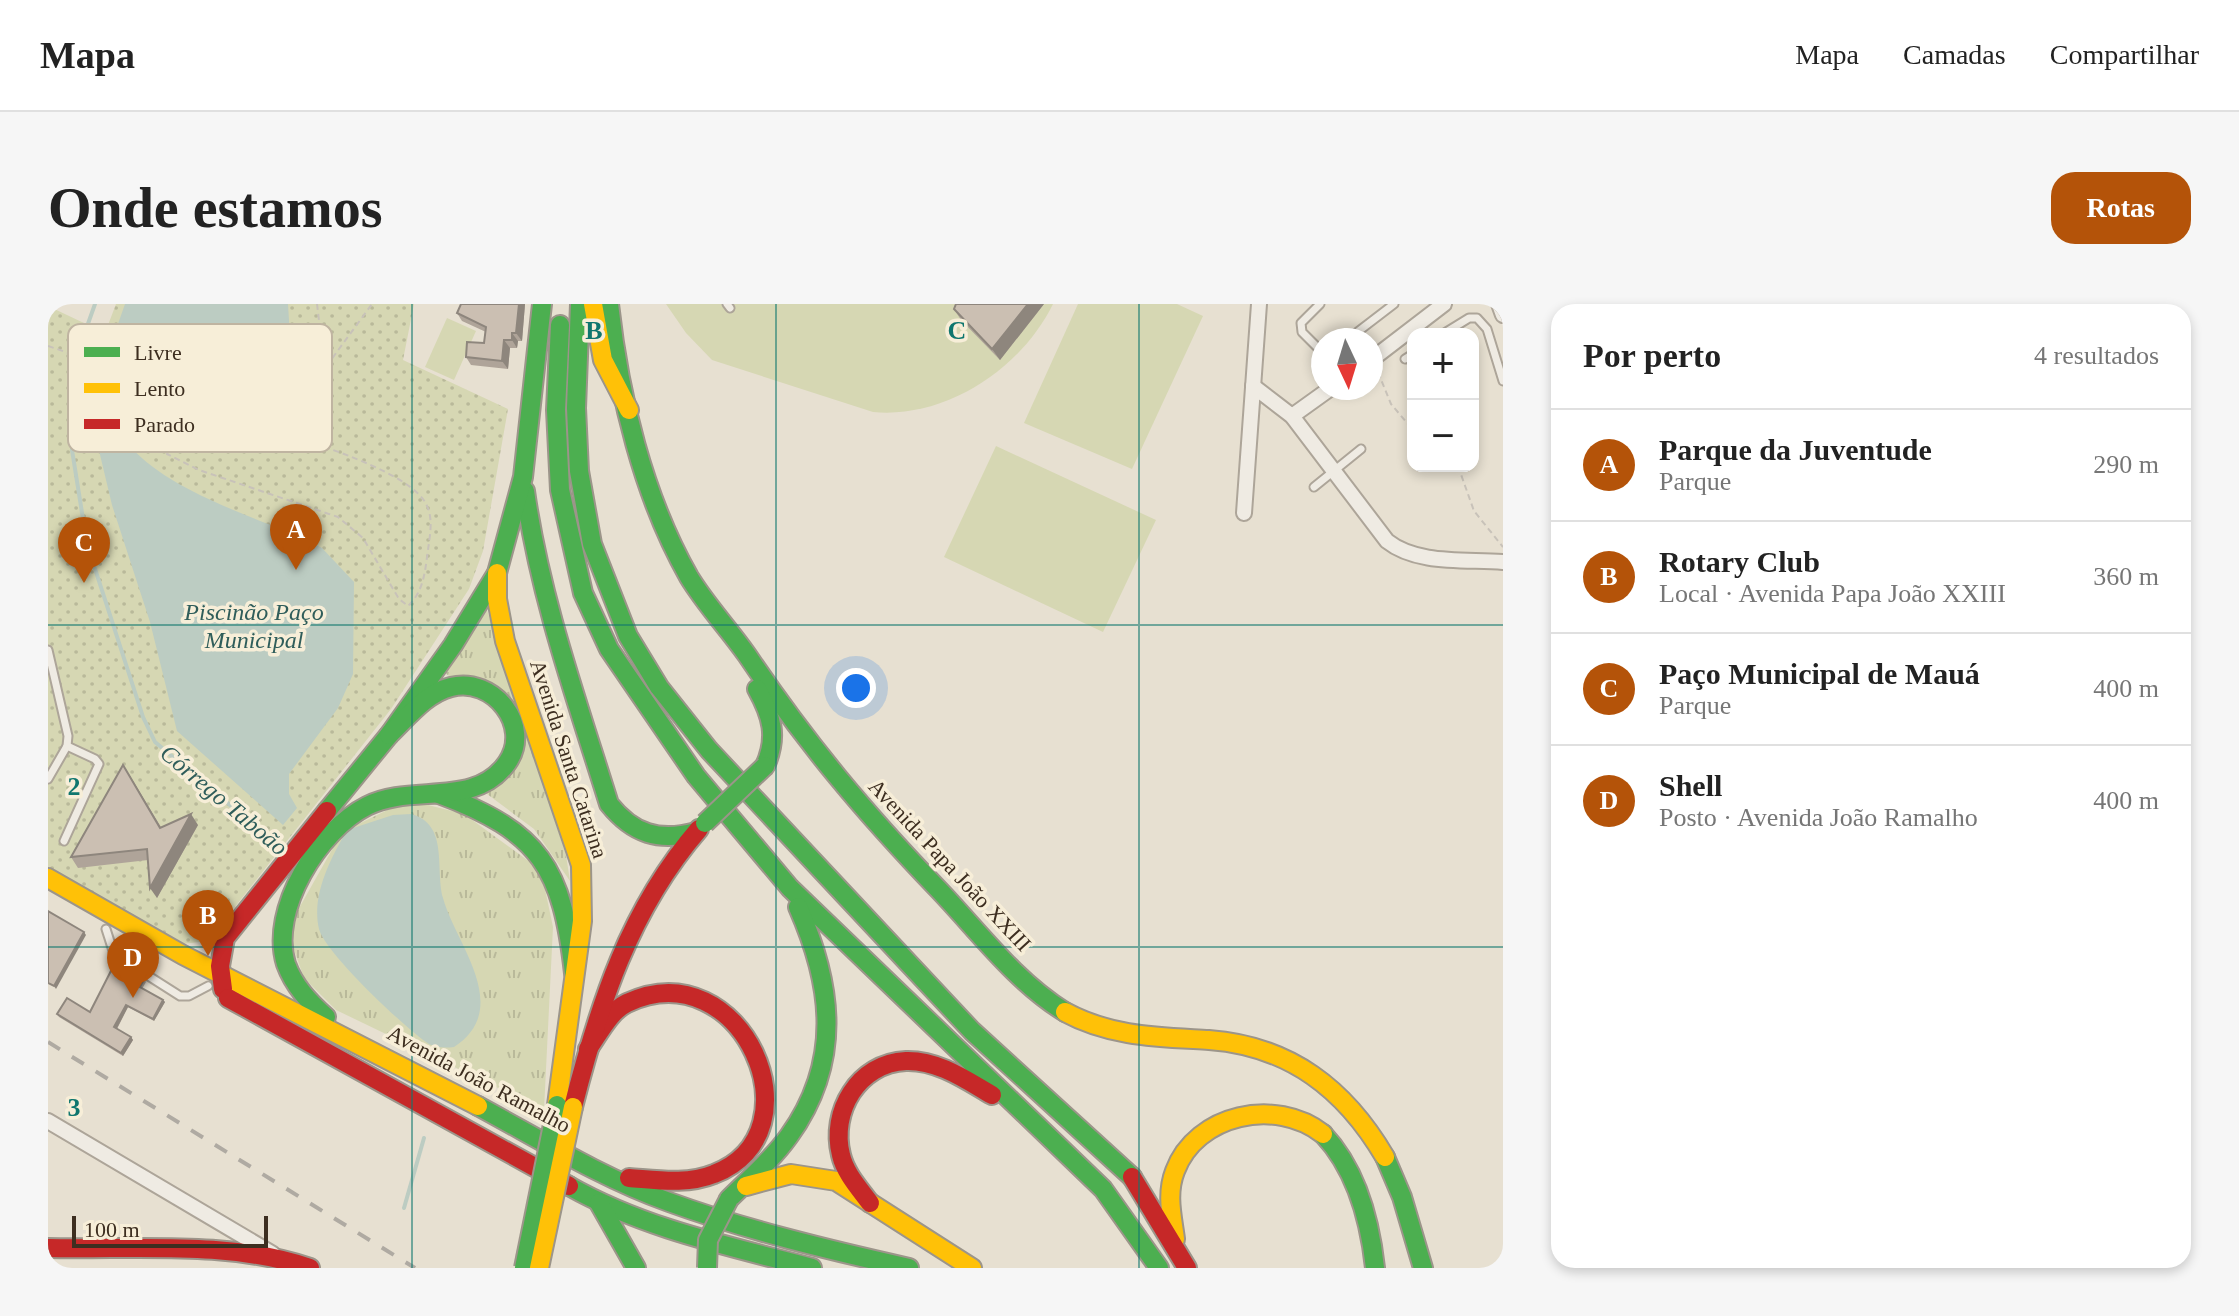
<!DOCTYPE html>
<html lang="pt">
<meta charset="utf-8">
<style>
:root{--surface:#fff;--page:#f6f6f6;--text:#222;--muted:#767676;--line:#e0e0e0;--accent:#b45309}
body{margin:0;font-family:Georgia,serif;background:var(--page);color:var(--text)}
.controls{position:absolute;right:24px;top:24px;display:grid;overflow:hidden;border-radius:16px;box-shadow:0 4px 12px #0003}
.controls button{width:72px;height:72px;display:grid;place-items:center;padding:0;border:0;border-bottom:2px solid var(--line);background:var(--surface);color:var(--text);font:40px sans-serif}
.compass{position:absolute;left:1263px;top:24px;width:72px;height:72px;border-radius:50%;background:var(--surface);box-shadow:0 4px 12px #0003;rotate:176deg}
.scale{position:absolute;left:24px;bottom:20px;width:196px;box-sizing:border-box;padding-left:8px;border:4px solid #3d2e20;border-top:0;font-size:22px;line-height:28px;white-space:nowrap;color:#3d2e20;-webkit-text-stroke:6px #f7eed8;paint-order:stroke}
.you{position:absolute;left:808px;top:384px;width:28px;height:28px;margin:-20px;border:6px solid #fff;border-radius:50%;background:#1a73e8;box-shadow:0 0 0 12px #1a73e833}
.badge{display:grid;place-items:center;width:52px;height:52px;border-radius:50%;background:var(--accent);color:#fff;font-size:26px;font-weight:700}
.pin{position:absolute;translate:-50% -66px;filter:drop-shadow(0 2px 4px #0008)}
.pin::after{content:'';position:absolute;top:42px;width:28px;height:24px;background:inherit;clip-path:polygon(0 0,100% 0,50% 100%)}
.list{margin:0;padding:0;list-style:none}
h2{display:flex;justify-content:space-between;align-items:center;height:104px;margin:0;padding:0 32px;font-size:34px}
h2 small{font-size:26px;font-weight:400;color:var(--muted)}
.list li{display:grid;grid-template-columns:52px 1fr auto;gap:24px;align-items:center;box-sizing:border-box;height:112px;padding:0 32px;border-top:2px solid var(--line)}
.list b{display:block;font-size:30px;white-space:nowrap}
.list p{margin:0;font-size:26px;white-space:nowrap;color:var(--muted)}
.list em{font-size:26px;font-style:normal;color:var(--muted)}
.map{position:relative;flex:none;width:1455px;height:964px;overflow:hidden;border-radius:24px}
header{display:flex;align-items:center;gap:48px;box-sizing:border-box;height:112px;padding:0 40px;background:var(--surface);border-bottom:2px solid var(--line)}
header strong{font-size:38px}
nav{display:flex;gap:44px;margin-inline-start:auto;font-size:28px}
.intro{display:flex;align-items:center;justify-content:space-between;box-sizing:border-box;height:192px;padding:0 48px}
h1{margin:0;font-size:56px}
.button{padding:20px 36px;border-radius:24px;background:var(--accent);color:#fff;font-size:28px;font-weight:700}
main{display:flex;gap:48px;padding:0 48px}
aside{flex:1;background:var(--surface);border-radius:24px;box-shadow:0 4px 12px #0003}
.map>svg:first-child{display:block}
.grass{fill:url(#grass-tufts)}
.park{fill:url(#park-dots)}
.pitch{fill:#d6d7b3}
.water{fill:#bcccc2}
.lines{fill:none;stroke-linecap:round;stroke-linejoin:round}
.stream{stroke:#bcccc2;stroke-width:4}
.lane-casing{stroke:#ada599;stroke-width:11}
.street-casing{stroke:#ada599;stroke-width:18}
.fast-casing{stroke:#9c958a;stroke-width:22}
.slow-casing{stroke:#9c958a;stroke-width:22}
.jam-casing{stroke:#9c958a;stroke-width:22}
.path{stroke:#c8c2b9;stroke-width:2;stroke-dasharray:6 4;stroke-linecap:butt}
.lane{stroke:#efebe3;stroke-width:7}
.street{stroke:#efebe3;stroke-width:14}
.fast{stroke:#4caf50;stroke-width:18}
.slow{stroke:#ffc107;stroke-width:18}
.jam{stroke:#c62828;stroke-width:18}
.rail{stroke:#afaaa2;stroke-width:4;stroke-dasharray:14 14;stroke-linecap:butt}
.fast-bridge-casing{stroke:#9c958a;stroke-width:22;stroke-linecap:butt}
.slow-bridge-casing{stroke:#9c958a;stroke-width:22;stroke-linecap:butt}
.fast-bridge{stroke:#4caf50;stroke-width:18}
.slow-bridge{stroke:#ffc107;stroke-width:18}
.wall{fill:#afa499}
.shaded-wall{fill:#8e867d}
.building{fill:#cbbfb2;stroke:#8e867d;stroke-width:2}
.grid{fill:none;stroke:#0f766e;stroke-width:2;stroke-opacity:0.55}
.labels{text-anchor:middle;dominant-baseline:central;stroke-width:7;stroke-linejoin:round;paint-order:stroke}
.street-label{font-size:22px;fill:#3d2e20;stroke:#f7eed8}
.water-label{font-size:24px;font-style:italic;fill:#2f5d5a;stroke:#f7eed8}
.key{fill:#f7eed8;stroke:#bfb4a1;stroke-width:2}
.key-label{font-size:22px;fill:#3d2e20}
.grid-label{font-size:26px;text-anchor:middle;font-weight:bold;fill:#0f766e;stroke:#f7eed8;stroke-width:7;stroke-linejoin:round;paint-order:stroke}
</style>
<header>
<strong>Mapa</strong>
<nav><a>Mapa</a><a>Camadas</a><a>Compartilhar</a></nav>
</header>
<div class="intro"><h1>Onde estamos</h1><a class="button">Rotas</a></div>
<main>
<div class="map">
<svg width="1455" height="964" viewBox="0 0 1455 964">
<defs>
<pattern id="grass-tufts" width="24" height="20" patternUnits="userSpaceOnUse" patternTransform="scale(2)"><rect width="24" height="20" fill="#d6d7b3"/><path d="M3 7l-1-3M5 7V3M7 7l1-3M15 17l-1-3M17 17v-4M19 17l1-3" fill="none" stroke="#b9b99a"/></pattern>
<pattern id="park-dots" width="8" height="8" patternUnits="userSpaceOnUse" patternTransform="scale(2)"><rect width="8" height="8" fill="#d6d7b3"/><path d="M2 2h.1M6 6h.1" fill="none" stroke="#b9b99a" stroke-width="1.8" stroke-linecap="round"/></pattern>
</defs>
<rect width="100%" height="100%" fill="#e7e0d1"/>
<g class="grass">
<path d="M 438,303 L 518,551 L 522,577 L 486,525 L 435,487 L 473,424 L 397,369 Z"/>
<path d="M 360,496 L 416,510 L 493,566 L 505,623 L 496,806 L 288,706 L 256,674 L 246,646 L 246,613 L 294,528 Z"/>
</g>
<path class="park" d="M 68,0 L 366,0 L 355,56 L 460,105 L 435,247 L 421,285 L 343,405 L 160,637 L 134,640 L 0,563 L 0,2 L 57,29 Z"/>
<g class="pitch">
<path d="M 618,0 L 1005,0 C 973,65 898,115 825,108 L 664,56 L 638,29 Z"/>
<path d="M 1030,0 L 1129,0 L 1155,12 L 1084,165 L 976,119 Z"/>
<path d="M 399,14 L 428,27 L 406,76 L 377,63 Z"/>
<path d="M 948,142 L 1108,216 L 1055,328 L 896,253 Z"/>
</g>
<g class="water">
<path d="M 77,0 L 240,0 L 243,49 L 229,71 C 197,79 173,11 118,23 C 94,28 82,47 72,68 C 26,161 197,208 257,235 L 274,244 L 306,278 L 305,370 L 290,404 L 241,470 L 241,490 L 249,504 L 235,521 L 129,427 L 102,318 L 64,201 L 49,138 L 53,68 Z"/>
<path d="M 363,510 C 401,520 387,564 395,594 C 407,639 466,704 406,743 C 398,744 388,744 381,740 C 359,726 277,649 271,625 C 263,591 283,554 299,526 L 345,511 Z"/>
</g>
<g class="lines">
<g class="stream">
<path d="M 47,0 L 26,59 L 24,146 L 39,240 L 95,413 L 107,438 L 238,548"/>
<path d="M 356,904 L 376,834"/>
</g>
<defs>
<g id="lane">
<path d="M 679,0 L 682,4"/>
<path d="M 1272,0 L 1253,19 L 1254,28 L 1275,49"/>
<path d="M 1395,30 L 1421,14 L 1429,14 L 1439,25 L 1455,77"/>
<path d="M 1299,36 L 1346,0"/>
<path d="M 1357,55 L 1365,50"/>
<path d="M 1266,183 L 1313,145"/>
<path d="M 0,346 L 20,432 L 19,442 L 0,475"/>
<path d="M 16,537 L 51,460 L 47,455 L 19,442"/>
<path d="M 58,625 L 66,650 L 132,692 L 141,692 L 160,682"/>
</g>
<g id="street">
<path d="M 1451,0 L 1455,11"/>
<path d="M 1323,56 L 1396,0"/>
<path d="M 1205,82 L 1244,112 L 1339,237 C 1369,261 1418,255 1455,258"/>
<path d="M 1244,112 L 1283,84"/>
<path d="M 1196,209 L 1211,0"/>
<path d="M 0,817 L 225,950"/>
</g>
<g id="fast">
<path d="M 532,0 L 528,104 L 531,167 L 544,240 L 580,332 L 611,383 L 661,446 L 924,727 L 1084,873"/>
<path d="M 561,0 C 571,92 595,192 641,273 C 658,301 680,324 699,351 C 759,440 816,508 891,586 C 931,628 967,677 1017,708"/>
<path d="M 512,21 L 508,106 L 512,186 L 535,289 L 561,345 L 648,472 L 742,584 L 1055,885 L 1111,964"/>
<path d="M 477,187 C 492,294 529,397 561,500 C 585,530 611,538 648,528"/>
<path d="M 709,385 C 724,412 730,433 717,462"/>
<path d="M 391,490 C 493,528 514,564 526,669"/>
<path d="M 279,507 L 341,431 L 405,341 L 449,269 L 475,173 L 494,0"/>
<path d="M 278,713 C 261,698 246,682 238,660 C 221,606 271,526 319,502 C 363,479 427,505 459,459 C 485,422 445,372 403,383 C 378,389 359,414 341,431"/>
<path d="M 430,802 C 493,836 554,874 621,898 C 698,926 781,946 861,964"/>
<path d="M 1275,830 C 1308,865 1322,917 1327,964"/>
<path d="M 1337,853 L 1354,893 L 1375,964"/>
<path d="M 521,882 C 597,925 681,942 764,964"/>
<path d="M 681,895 C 701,875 724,856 741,832 C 794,758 785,682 750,603"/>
<path d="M 551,899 L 588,964"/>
</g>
<g id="slow">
<path d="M 545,0 L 555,56 L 581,106"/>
<path d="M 449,269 L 449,295 L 457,337 L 533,561 L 534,617 L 509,801"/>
<path d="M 0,574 L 135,651 L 430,802"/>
<path d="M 1017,708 C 1063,733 1111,733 1161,736 C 1242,742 1297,785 1337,853"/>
<path d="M 698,882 L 743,870 L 788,877 L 924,964"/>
<path d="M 1127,935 C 1124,912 1118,890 1127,867 C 1148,810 1228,793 1275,830"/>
</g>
<g id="jam">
<path d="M 175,685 L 172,662 L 177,634 L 279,507"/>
<path d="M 180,694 L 521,882"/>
<path d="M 540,745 C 551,730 562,707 579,699 C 694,645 774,829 666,870 C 639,881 609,876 581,874"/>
<path d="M 525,803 C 551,701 581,606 651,525"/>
<path d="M 1084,873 L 1139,964"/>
<path d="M 822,899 C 811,884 797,869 793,851 C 782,808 810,759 858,757 C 890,756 918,776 944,791"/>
<path d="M 0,944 C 85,946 181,936 262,964"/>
</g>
</defs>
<use href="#lane" class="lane-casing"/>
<use href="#street" class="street-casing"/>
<use href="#fast" class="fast-casing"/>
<use href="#slow" class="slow-casing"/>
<use href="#jam" class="jam-casing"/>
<g class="path">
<path d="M 269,0 L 280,91 L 281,145"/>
<path d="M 0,42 C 79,68 162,111 247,105 L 324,0"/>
<path d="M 1330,68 L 1343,100 L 1365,126"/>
<path d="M 150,110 C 198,117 353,158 377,198 C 386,213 382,230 380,246 C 377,267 376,287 360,302 L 351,295 L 315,234 L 290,213 L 151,166 L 119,150 L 139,112 Z"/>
<path d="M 1410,162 L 1426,207 L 1455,243"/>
</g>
<use href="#lane" class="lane"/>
<use href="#street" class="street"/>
<use href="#fast" class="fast"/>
<use href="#slow" class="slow"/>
<use href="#jam" class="jam"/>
<path class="rail" d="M 0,738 L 367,964"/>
<defs>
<g id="fast-bridge">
<path d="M 657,519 L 717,462"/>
<path d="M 476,964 L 509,801"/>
<path d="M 659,964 L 660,936 L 681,895"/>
</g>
<path id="slow-bridge" d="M 491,964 L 525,803"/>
</defs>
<use href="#fast-bridge" class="fast-bridge-casing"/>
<use href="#slow-bridge" class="slow-bridge-casing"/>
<use href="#fast-bridge" class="fast-bridge"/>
<use href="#slow-bridge" class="slow-bridge"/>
</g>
<g class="wall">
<path d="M 413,0 L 477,0 L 474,37 L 470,37 L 469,44 L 462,44 L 460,65 L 423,61 L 418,53 L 436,39 L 438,28 L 414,17 L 409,9 Z"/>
<path d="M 996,0 L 952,56 L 913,16 L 906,5 Z"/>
<path d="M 82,472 L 113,523 L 150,521 L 109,594 L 100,556 L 30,564 L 23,553 Z"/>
<path d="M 96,675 L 98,678 L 94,685 L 115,696 L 117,698 L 106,717 L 80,703 L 69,725 L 83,733 L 85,736 L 75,752 L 11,713 L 9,710 L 42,708 Z"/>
</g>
<g class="shaded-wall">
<path d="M 471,0 L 477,0 L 474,37 L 468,29 Z"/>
<path d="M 980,0 L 996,0 L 952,56 L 944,45 Z"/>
<path d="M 464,29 L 470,37 L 469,44 L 464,36 Z"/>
<path d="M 456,36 L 462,44 L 460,65 L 454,57 Z"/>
<path d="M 75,461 L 82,472 L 119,534 L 112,524 Z"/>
<path d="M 143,510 L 150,521 L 109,594 L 102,584 Z"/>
<path d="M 36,628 L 38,631 L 8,685 L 6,682 Z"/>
<path d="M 115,696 L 117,698 L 106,717 L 105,715 Z"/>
<path d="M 78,701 L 80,703 L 68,726 L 66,723 Z"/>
<path d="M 83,733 L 85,736 L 75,752 L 73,749 Z"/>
</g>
<g class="building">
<path d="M 413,0 L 471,0 L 468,29 L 464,29 L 464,36 L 456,36 L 454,57 L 418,53 L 419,38 L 436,39 L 438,23 L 409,9 Z"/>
<path d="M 908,0 L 980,0 L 944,45 L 906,5 Z"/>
<path d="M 75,461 L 112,524 L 143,510 L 102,584 L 99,545 L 23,553 Z"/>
<path d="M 0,607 L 36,628 L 6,682 L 0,679 Z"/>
<path d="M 68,657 L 96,675 L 92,683 L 115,696 L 105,715 L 78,701 L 66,723 L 83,733 L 73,749 L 9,710 L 19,694 L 42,708 Z"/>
</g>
<path class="grid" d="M 364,0 L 364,964M 728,0 L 728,964M 1091,0 L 1091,964M 0,321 L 1455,321M 0,643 L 1455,643"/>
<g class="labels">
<g class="street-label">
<text transform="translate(521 455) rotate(72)">Avenida Santa Catarina</text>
<text transform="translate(902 561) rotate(47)">Avenida Papa João XXIII</text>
<text transform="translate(431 775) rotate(28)">Avenida João Ramalho</text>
</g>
<g class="water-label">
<text x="206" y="308">Piscinão Paço<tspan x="206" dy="28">Municipal</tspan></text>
<text transform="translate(176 496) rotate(40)">Córrego Taboão</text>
</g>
</g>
<rect x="20" y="20" width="264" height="128" rx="12" class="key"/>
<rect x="36" y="43" width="36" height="10" fill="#4caf50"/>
<rect x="36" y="79" width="36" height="10" fill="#ffc107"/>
<rect x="36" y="115" width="36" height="10" fill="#c62828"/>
<g class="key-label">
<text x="86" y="56">Livre</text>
<text x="86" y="92">Lento</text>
<text x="86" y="128">Parado</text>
</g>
<g class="grid-label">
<text x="546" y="35">B</text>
<text x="909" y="35">C</text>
<text x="26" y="491">2</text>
<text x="26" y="812">3</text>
</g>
</svg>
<div class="controls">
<button>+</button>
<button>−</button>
</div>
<svg class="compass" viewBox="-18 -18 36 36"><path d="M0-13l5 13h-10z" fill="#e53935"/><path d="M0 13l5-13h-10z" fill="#767676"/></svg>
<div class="scale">100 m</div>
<div class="you"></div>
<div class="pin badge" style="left:248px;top:266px">A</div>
<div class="pin badge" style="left:160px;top:652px">B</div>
<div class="pin badge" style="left:36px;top:279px">C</div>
<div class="pin badge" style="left:85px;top:694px">D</div>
</div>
<aside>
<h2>Por perto<small>4 resultados</small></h2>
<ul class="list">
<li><span class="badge">A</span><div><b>Parque da Juventude</b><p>Parque</p></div><em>290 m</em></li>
<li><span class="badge">B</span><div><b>Rotary Club</b><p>Local · Avenida Papa João XXIII</p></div><em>360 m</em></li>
<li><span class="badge">C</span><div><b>Paço Municipal de Mauá</b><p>Parque</p></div><em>400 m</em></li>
<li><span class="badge">D</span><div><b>Shell</b><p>Posto · Avenida João Ramalho</p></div><em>400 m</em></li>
</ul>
</aside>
</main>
